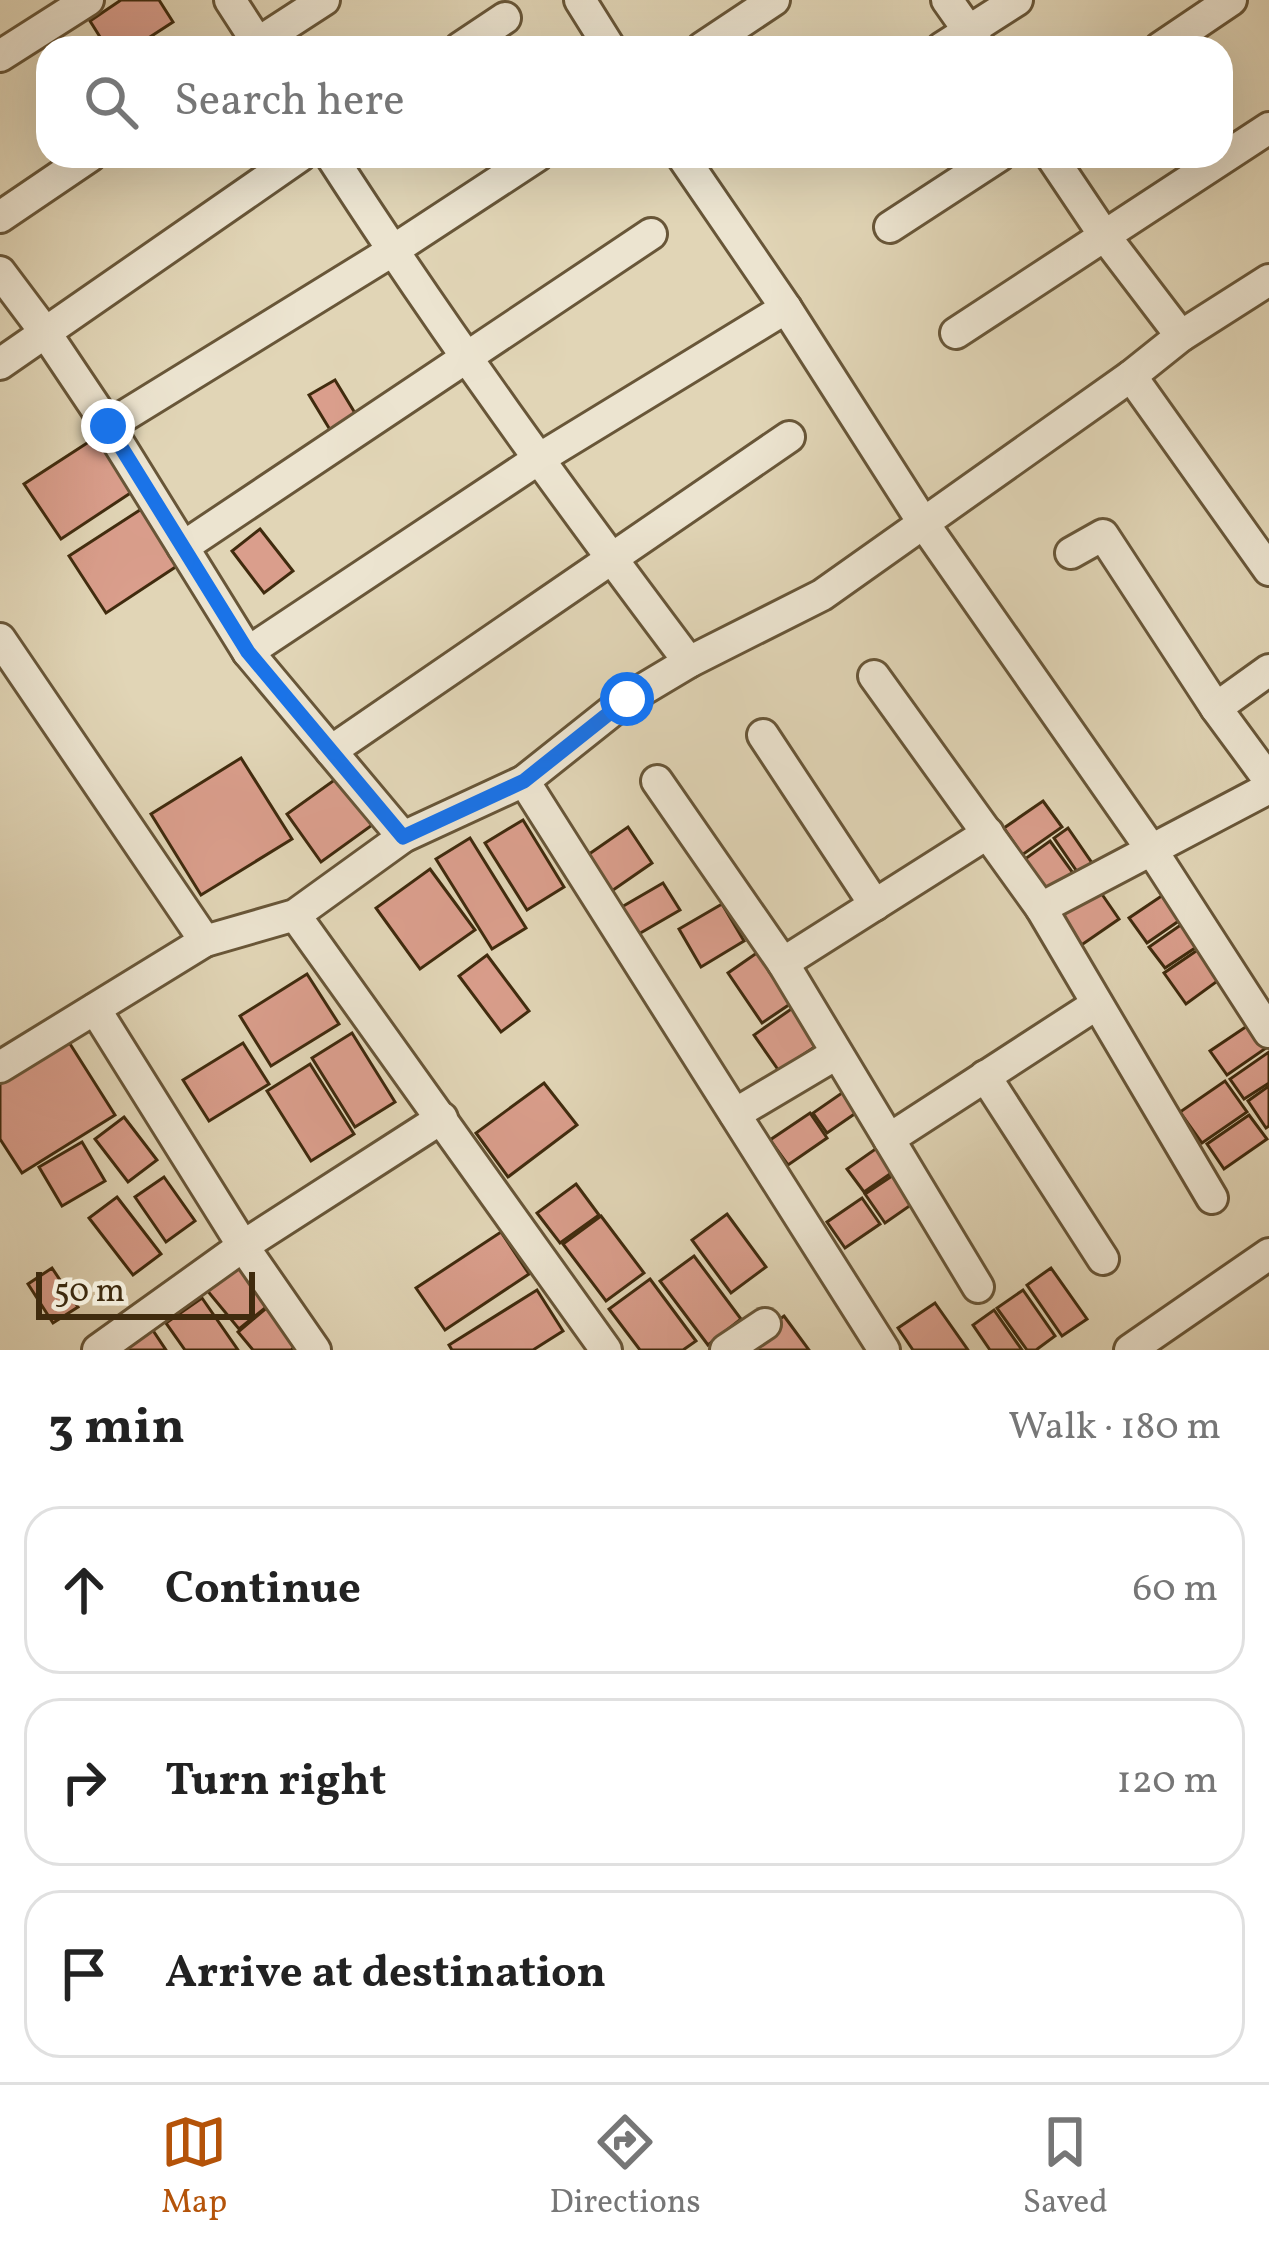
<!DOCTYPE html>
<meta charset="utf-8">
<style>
:root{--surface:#fff;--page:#f2f2f2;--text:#222;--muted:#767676;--line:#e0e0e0;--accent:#b45309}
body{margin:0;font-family:Vollkorn,serif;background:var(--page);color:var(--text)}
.scale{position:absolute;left:36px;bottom:30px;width:219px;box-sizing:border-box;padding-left:12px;border:6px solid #402b0e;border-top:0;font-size:33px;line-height:42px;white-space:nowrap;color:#402b0e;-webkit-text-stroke:9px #ece4d0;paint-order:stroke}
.stop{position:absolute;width:36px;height:36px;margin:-27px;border:9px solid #1a73e8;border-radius:50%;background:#fff}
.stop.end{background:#1a73e8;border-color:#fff;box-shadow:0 3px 12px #0008}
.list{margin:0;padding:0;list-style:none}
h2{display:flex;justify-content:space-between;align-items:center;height:156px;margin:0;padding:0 48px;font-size:51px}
h2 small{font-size:39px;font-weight:400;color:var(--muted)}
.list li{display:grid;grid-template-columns:78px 1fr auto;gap:36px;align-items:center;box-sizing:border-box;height:168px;margin:0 24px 24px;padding:0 24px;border:3px solid var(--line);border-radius:36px}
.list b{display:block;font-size:45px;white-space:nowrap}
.list em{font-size:39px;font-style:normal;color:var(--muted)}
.icon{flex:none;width:66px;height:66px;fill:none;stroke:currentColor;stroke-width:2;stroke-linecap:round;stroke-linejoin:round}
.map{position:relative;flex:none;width:1269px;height:1350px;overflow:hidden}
.search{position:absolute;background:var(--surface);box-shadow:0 12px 48px #0002;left:36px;right:36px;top:36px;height:132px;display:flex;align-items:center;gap:30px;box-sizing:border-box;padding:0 42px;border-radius:36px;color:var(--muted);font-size:45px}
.sheet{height:732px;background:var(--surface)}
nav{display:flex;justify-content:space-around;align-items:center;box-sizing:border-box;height:168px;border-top:3px solid var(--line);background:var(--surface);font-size:33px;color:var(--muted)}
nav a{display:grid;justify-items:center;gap:6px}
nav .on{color:var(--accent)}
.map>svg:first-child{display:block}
.building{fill:#da9e8c;stroke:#402b0e;stroke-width:3}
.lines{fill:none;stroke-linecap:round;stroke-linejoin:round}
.minor-casing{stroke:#685638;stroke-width:36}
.minor{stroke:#ece4d0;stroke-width:30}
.route{stroke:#1a73e8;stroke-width:15}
</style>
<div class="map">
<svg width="1269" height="1350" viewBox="0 0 1269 1350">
<rect width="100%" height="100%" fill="#e1d5b6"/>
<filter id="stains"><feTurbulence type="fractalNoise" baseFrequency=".00167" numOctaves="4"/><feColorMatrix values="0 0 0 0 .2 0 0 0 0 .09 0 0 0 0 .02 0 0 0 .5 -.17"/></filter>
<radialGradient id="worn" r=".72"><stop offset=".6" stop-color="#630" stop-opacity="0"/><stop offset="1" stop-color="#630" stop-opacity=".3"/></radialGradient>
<g class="building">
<path d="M 121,0 L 159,0 L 173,22 L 133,48 L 107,48 L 90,21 Z"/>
<path d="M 335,380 L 358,418 L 332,433 L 309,395 Z"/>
<path d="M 101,434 L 138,488 L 61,539 L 24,484 Z"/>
<path d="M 143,508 L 180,564 L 106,613 L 69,556 Z"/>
<path d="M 260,529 L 293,571 L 264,593 L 232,551 Z"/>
<path d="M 241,758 L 292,839 L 201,895 L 151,814 Z"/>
<path d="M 340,776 L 375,823 L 321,862 L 287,814 Z"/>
<path d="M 1043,801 L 1062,827 L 1022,855 L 1004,828 Z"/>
<path d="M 523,820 L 564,887 L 527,910 L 485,843 Z"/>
<path d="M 628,827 L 652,863 L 606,895 L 582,859 Z"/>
<path d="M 1068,828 L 1092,863 L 1078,873 L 1054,838 Z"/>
<path d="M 470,838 L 526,928 L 492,949 L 436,859 Z"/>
<path d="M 1050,841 L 1073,873 L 1047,890 L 1025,859 Z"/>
<path d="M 430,869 L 475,930 L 420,969 L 376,908 Z"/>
<path d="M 663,883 L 680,910 L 637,935 L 620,908 Z"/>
<path d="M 1099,890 L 1119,919 L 1080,946 L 1059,917 Z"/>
<path d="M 1166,893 L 1183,918 L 1147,943 L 1129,918 Z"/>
<path d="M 722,904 L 744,941 L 701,967 L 679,929 Z"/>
<path d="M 1185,922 L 1201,944 L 1165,968 L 1149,947 Z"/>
<path d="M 1202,947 L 1223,977 L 1186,1004 L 1164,973 Z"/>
<path d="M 761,950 L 796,1000 L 762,1023 L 728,973 Z"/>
<path d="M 487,955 L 529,1011 L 501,1032 L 459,976 Z"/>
<path d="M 307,974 L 339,1024 L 271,1066 L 240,1016 Z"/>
<path d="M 797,1005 L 822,1042 L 779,1071 L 754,1035 Z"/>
<path d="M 1253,1022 L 1269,1046 L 1227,1075 L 1210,1051 Z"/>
<path d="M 352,1033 L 395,1102 L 355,1127 L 312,1058 Z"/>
<path d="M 65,1036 L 115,1115 L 22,1173 L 0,1139 L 0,1077 Z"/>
<path d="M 243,1043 L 269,1084 L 209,1121 L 183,1080 Z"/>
<path d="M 1269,1052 L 1269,1083 L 1244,1099 L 1230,1079 Z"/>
<path d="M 310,1064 L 354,1134 L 311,1161 L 267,1091 Z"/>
<path d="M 1225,1081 L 1247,1112 L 1202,1143 L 1180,1112 Z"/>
<path d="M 544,1083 L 577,1125 L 508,1177 L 476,1133 Z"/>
<path d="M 852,1086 L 866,1106 L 827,1133 L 813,1113 Z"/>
<path d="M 1269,1086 L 1269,1126 L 1266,1128 L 1248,1101 Z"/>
<path d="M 810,1113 L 827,1138 L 788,1165 L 770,1140 Z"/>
<path d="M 1249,1115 L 1267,1139 L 1224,1169 L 1207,1144 Z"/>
<path d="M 124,1117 L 157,1160 L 128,1182 L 95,1139 Z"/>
<path d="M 82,1142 L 105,1181 L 62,1206 L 39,1167 Z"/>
<path d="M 884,1143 L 900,1167 L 864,1192 L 847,1169 Z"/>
<path d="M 901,1170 L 921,1198 L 885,1223 L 865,1194 Z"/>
<path d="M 164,1177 L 195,1221 L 166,1242 L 135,1197 Z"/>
<path d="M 576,1184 L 599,1215 L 560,1243 L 537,1213 Z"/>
<path d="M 117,1197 L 161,1254 L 133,1275 L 89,1218 Z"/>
<path d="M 862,1198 L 880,1224 L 845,1248 L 827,1222 Z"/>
<path d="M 727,1214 L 766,1267 L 731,1293 L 692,1240 Z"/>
<path d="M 601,1216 L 644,1273 L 606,1301 L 563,1244 Z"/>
<path d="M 501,1232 L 529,1274 L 445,1330 L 416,1288 Z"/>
<path d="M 694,1256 L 741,1319 L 708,1345 L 660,1281 Z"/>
<path d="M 232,1258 L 270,1304 L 239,1329 L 201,1283 Z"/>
<path d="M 52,1268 L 78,1307 L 53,1323 L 28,1284 Z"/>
<path d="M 1051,1268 L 1087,1319 L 1062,1336 L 1027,1285 Z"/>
<path d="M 650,1279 L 696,1341 L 683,1350 L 640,1350 L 609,1309 Z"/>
<path d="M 537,1290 L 563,1331 L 533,1350 L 452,1350 L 449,1345 Z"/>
<path d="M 1023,1290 L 1055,1336 L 1036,1350 L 1027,1350 L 997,1308 Z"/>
<path d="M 202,1298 L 238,1350 L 185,1350 L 166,1323 Z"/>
<path d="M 935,1303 L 968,1350 L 913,1350 L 898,1328 Z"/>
<path d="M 270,1305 L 301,1341 L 291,1350 L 253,1350 L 238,1332 Z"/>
<path d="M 994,1310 L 1022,1350 L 990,1350 L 973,1325 Z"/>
<path d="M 784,1316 L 809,1350 L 737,1350 Z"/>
<path d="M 148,1323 L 166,1350 L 127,1350 L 121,1342 Z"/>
</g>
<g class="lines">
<defs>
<g id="minor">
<path d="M 230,0 L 261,48"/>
<path d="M 580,0 L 610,48"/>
<path d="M 947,0 L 978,44"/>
<path d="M 250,48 L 324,0"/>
<path d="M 460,48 L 505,18"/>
<path d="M 702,48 L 774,0"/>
<path d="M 942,48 L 1017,0"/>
<path d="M 1160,48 L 1231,0"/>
<path d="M 0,56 L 88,0"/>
<path d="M 331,156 C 443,330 565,497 689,662"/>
<path d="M 682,156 L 786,308 L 924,524 L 1151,849 L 1269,1032"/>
<path d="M 1051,156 L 1104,235 L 1181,336"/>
<path d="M 0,217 L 90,156"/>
<path d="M 890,227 L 999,156"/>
<path d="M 0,272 L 45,332 L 108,426 L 248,652 L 403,837"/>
<path d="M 956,333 L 1269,128"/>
<path d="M 0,364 L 300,156"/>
<path d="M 1131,376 L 1269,570"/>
<path d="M 108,426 L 392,251 L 537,156"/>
<path d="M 183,547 L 651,234"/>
<path d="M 1071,553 L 1103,535 L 1216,708 L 1269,670"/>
<path d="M 0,639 L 205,941"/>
<path d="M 248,652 L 537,460 L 786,308"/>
<path d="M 874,676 L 1041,908 L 1212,1198"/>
<path d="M 1216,708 L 1269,780"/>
<path d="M 763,735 L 875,905"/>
<path d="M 331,751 L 789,437"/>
<path d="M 524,781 L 884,1350"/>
<path d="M 657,781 L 783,963 L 978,1287"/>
<path d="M 1041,908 L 1269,788"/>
<path d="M 295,915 L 606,1350"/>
<path d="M 783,963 L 988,833"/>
<path d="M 95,1009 L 243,1246 L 98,1350"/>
<path d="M 0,1067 L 205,941 L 295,915 L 403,837 L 524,781 L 627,699 L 689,662 L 822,595 L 1131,376 L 1181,336 L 1269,280"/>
<path d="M 985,1076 L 1103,1259"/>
<path d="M 735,1114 L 836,1054"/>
<path d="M 889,1139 L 1097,1004"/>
<path d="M 315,1350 L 243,1246 L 442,1118"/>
<path d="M 726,1350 L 765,1324"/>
<path d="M 1130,1350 L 1269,1254"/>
</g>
</defs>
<use href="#minor" class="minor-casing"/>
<use href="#minor" class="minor"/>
</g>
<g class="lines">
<path class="route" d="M 108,426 L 248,652 L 403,837 L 524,781 L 627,699"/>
</g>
<rect width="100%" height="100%" filter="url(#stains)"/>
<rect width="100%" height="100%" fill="url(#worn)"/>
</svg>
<div class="scale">50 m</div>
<div class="stop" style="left:627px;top:699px"></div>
<div class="stop end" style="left:108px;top:426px"></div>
<div class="search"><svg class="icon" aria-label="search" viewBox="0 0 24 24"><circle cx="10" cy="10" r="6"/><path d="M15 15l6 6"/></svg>Search here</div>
</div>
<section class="sheet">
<h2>3 min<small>Walk · 180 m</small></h2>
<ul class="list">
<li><svg class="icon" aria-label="ahead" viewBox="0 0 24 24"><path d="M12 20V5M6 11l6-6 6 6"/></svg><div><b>Continue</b></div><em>60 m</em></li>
<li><svg class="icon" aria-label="right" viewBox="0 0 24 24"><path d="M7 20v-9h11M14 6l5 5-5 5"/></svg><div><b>Turn right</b></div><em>120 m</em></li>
<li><svg class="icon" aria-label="arrive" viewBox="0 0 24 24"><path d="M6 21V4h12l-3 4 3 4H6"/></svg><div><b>Arrive at destination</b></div></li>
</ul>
</section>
<nav>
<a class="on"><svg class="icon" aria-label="map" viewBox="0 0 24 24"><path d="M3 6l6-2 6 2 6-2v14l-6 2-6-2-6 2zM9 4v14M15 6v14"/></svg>Map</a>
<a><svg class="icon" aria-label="directions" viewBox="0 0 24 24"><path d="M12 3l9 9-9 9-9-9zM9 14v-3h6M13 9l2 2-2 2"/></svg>Directions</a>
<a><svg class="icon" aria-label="saved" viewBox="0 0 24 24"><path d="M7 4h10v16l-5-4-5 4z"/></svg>Saved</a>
</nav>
